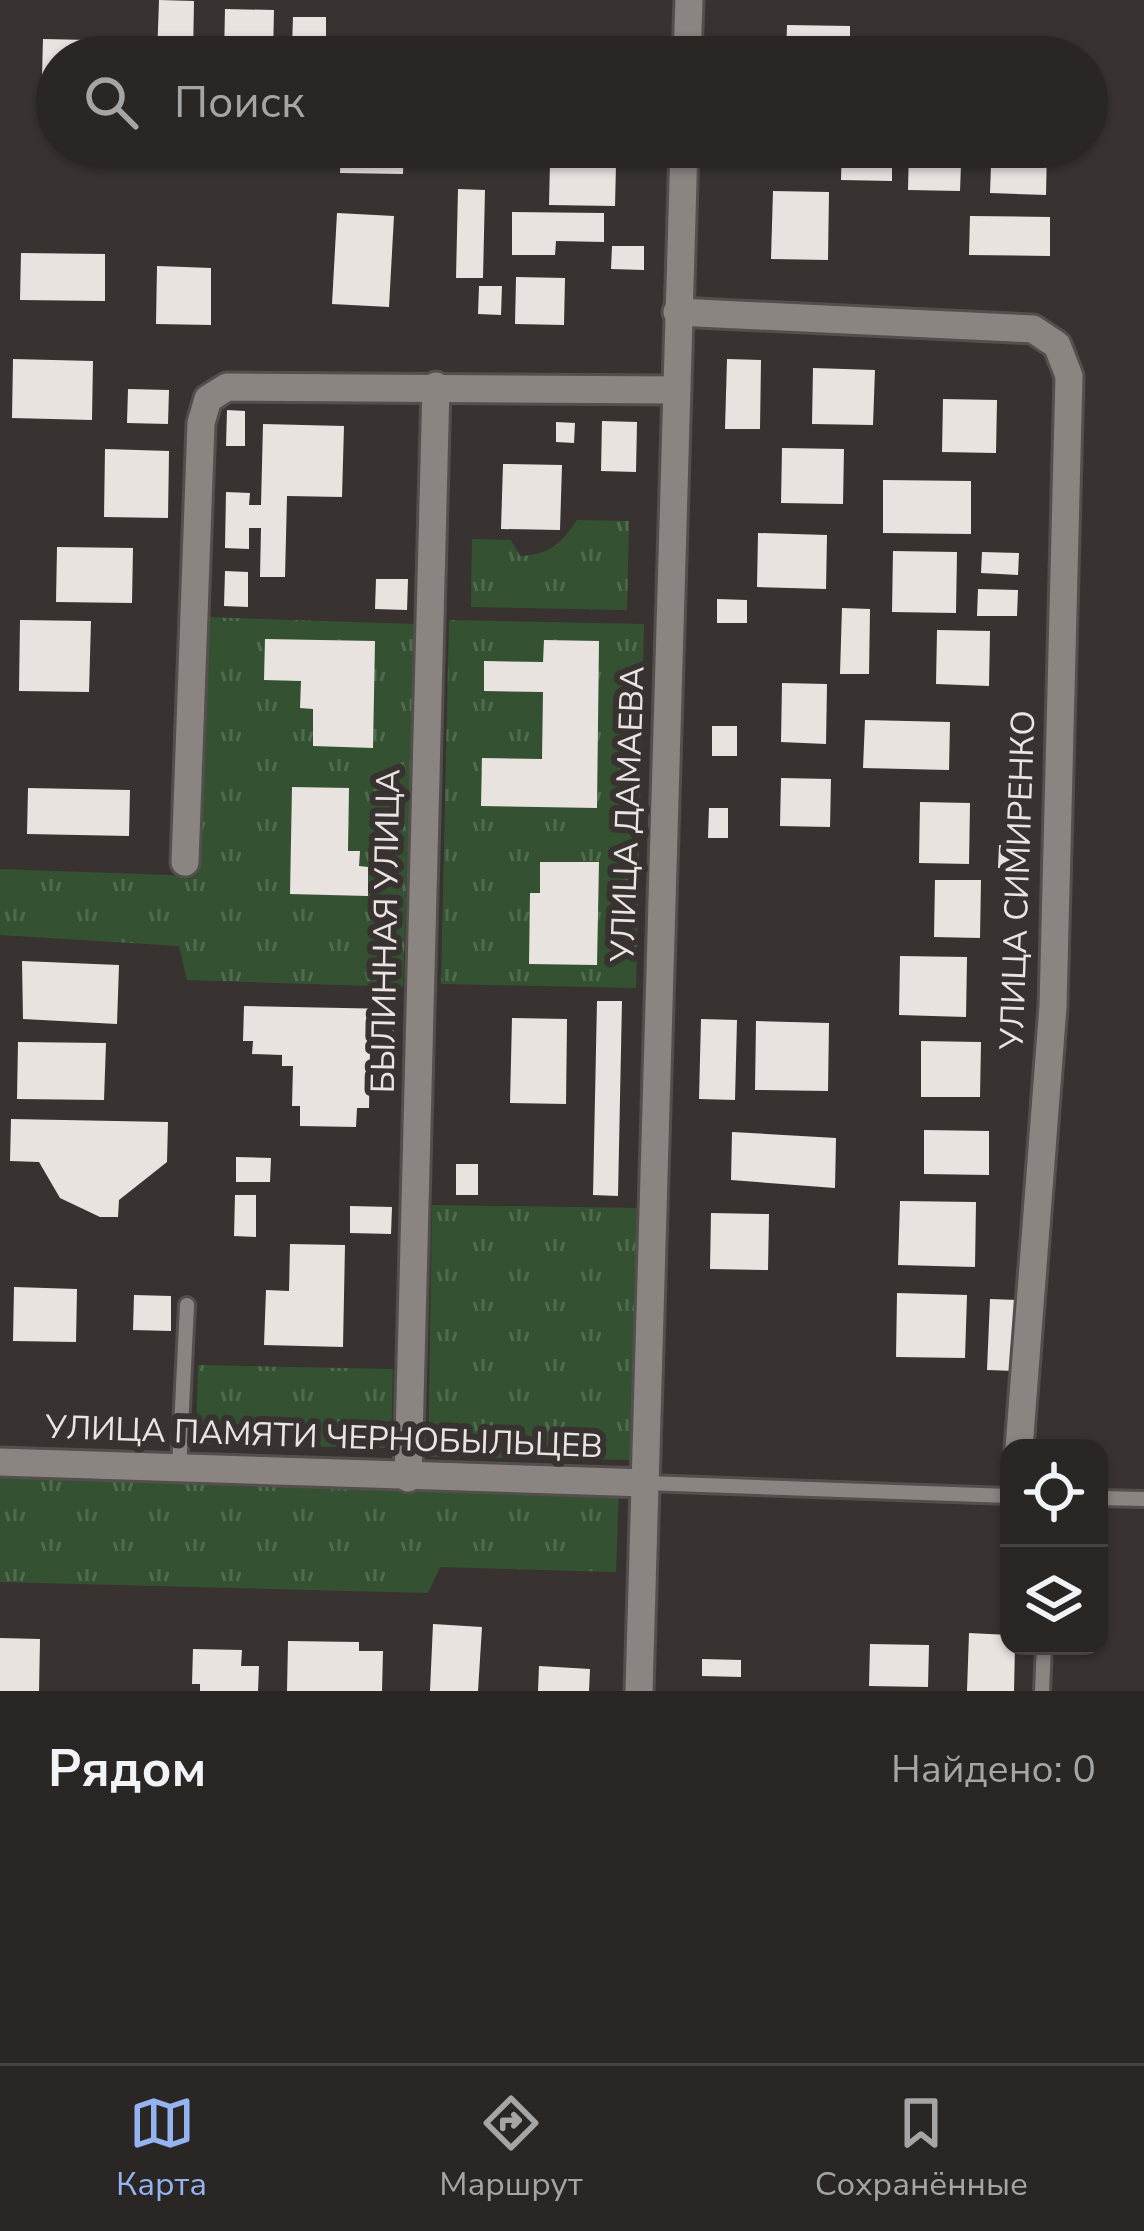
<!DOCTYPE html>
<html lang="ru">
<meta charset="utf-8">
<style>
:root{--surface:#2a2624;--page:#322e2c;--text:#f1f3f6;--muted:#a5a5a6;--line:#464341;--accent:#95b2f1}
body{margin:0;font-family:"Nunito Sans",sans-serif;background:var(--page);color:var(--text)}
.controls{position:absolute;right:36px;bottom:36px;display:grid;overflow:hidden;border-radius:24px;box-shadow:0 3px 9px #0004}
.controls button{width:108px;height:108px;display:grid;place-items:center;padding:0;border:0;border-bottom:3px solid var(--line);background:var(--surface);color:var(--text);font:60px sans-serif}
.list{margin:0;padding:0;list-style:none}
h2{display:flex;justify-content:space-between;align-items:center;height:156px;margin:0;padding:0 48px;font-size:51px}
h2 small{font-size:39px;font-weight:400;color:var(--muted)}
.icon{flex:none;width:66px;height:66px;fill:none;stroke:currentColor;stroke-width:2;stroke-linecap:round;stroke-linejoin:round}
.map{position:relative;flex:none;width:1144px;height:1691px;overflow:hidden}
.search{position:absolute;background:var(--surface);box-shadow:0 3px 9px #0004;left:36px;right:36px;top:36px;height:132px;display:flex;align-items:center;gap:30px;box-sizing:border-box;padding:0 42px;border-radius:66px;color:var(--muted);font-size:45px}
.sheet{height:372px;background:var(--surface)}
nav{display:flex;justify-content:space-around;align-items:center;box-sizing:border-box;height:168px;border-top:3px solid var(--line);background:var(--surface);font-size:33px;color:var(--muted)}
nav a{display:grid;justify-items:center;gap:6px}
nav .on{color:var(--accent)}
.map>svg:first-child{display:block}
.grass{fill:url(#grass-tufts)}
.building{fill:#e9e3e0}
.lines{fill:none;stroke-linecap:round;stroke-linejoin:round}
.service-casing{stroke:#534f4d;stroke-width:20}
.minor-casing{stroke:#534f4d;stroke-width:33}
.service{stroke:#8b8582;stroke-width:14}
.minor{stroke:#8b8582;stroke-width:27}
.labels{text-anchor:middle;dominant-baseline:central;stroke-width:12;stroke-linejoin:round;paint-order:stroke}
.street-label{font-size:33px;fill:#e8e5e3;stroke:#383330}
</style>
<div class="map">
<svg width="1144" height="1691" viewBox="0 0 1144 1691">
<defs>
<pattern id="grass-tufts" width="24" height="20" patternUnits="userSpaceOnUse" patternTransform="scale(3)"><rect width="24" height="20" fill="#345232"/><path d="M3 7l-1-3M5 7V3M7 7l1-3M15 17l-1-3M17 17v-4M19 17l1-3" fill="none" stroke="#516b50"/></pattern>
</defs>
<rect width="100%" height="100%" fill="#383330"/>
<g class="grass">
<path d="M 577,520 L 629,521 L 627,610 L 471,607 L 472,539 L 511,540 L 520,556 C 549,555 561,544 577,520 Z"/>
<path d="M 205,617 L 416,624 L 403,987 L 187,980 L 179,946 L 0,935 L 0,869 L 195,876 Z"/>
<path d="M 449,620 L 644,624 L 636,988 L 441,984 Z"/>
<path d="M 432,1205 L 639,1208 L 635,1460 L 428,1457 Z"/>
<path d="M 198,1365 L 393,1369 L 391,1448 L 196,1444 Z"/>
<path d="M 0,1469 L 619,1485 L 616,1572 L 440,1567 L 428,1593 L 0,1582 Z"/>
</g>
<g class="building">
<path d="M 159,0 L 194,1 L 193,57 L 157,57 Z"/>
<path d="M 225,9 L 274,10 L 273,57 L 224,57 Z"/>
<path d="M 293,17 L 326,17 L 326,48 L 292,48 Z"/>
<path d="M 787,25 L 850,26 L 850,57 L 786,57 Z"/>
<path d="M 377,37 L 415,38 L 415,57 L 377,57 Z"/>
<path d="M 43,39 L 89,40 L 88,57 L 57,57 L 57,112 L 41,112 Z"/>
<path d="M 936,42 L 985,43 L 985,57 L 936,57 Z"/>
<path d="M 1001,45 L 1059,46 L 1058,57 L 1001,57 Z"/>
<rect x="124" y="147" width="26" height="13"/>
<path d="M 255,147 L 320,147 L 320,158 L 254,157 Z"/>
<path d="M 341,147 L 404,147 L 403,174 L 340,173 Z"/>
<path d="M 443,147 L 483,147 L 483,160 L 443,159 Z"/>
<path d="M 842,147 L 892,147 L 892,181 L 841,180 Z"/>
<path d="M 909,147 L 1047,147 L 1046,195 L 990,193 L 991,165 L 961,164 L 960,191 L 908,190 Z"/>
<path d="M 550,163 L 616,164 L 615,206 L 549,205 Z"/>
<path d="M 458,189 L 485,190 L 483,278 L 456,278 Z"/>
<path d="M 773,191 L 829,192 L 828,260 L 771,259 Z"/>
<path d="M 512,212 L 604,213 L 604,242 L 556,241 L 555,255 L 512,255 Z"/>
<path d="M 337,213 L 394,216 L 389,307 L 332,304 Z"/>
<path d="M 970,216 L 1050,217 L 1050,256 L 969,255 Z"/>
<path d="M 612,246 L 644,246 L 644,270 L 611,269 Z"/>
<path d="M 21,253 L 105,254 L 105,301 L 20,300 Z"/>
<path d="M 157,266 L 211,268 L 211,325 L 156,324 Z"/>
<path d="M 516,277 L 565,278 L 564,325 L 515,324 Z"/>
<path d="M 479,286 L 502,286 L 501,315 L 478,314 Z"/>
<path d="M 13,359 L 93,361 L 92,420 L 12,418 Z"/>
<path d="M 727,359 L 761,360 L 760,429 L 725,429 Z"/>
<path d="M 813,368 L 875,370 L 873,425 L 812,424 Z"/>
<path d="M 128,389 L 169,390 L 168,424 L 127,423 Z"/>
<path d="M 943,399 L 997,400 L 996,453 L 942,452 Z"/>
<path d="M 227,410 L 245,411 L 245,446 L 226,446 Z"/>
<path d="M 602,421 L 637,422 L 636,472 L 601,471 Z"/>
<path d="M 556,422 L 575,423 L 574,443 L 556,442 Z"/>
<path d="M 263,424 L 344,426 L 342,497 L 287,496 L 285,577 L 260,577 L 261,528 L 249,528 L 249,549 L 225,548 L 226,492 L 250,493 L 249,505 L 261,505 Z"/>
<path d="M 782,448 L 844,449 L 843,504 L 781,503 Z"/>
<path d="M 105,449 L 169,451 L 168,518 L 104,517 Z"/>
<path d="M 503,464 L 562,465 L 560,530 L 501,529 Z"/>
<path d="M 883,480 L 971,481 L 971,534 L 883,533 Z"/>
<path d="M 758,533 L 827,535 L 826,589 L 757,587 Z"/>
<path d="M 57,547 L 133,548 L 132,603 L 56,602 Z"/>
<path d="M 893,551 L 957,552 L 956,613 L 892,612 Z"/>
<path d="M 982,552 L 1019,553 L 1018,575 L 981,573 Z"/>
<path d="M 225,571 L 248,572 L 248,607 L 224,606 Z"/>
<path d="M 376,579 L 408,579 L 407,610 L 375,609 Z"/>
<path d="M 978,589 L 1018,590 L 1017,616 L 977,616 Z"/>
<path d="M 717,599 L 747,600 L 747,623 L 717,623 Z"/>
<path d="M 842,608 L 870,609 L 869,674 L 840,674 Z"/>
<path d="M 20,620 L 91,621 L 89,692 L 19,691 Z"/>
<path d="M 937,630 L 990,631 L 989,686 L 936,684 Z"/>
<path d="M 265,639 L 375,641 L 373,748 L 313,746 L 313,709 L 300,708 L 301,681 L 264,680 Z"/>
<path d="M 544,640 L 599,641 L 597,808 L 481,806 L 482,758 L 542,759 L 543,692 L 484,691 L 484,661 L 543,662 Z"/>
<path d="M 782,683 L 827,684 L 826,744 L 781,742 Z"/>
<path d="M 865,720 L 950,722 L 949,770 L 863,768 Z"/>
<rect x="712" y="726" width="25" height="30"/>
<path d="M 781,778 L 831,779 L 830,827 L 780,826 Z"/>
<path d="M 292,787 L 349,788 L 348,851 L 360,851 L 359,866 L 368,867 L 368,896 L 290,894 Z"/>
<path d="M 28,788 L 130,790 L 129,836 L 27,834 Z"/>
<path d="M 920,802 L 970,803 L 969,864 L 919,863 Z"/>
<path d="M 709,808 L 728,808 L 728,838 L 708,838 Z"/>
<path d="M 999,845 L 1023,846 L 1022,869 L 998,868 Z"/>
<path d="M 540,862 L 599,862 L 597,965 L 529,964 L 530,893 L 540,893 Z"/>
<path d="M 935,880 L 981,880 L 980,938 L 934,937 Z"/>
<path d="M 900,956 L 967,957 L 966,1017 L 899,1015 Z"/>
<path d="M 22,961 L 119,965 L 117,1024 L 23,1019 Z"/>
<path d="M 597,1001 L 622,1001 L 618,1196 L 593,1195 Z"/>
<path d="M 244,1006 L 394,1009 L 393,1050 L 370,1049 L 369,1108 L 357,1108 L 356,1127 L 300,1126 L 300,1106 L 292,1106 L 293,1066 L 282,1066 L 282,1055 L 252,1054 L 253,1041 L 243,1041 Z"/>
<path d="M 512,1018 L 567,1019 L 566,1104 L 510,1103 Z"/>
<path d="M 701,1019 L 737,1020 L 735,1100 L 699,1099 Z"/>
<path d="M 756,1021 L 829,1023 L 828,1091 L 755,1090 Z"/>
<path d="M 921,1041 L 981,1042 L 980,1097 L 921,1097 Z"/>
<path d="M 18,1042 L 106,1043 L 104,1100 L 17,1099 Z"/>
<path d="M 11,1119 L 168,1122 L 167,1162 L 119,1200 L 118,1217 L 100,1217 L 60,1198 L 39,1162 L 10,1161 Z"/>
<path d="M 924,1130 L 989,1131 L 989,1175 L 924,1174 Z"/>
<path d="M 732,1132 L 836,1138 L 835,1188 L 731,1180 Z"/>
<path d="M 236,1157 L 271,1158 L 270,1182 L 236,1182 Z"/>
<rect x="456" y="1164" width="22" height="31"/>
<path d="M 235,1195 L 256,1195 L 256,1237 L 234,1236 Z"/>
<path d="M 900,1201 L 976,1202 L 975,1267 L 898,1265 Z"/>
<path d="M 350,1206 L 392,1207 L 391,1234 L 350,1233 Z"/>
<path d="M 711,1213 L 769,1214 L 768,1270 L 710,1269 Z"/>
<path d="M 290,1244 L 345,1245 L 343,1347 L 264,1345 L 266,1290 L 289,1291 Z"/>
<path d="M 14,1287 L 77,1289 L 76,1342 L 13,1341 Z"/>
<path d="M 897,1293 L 967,1295 L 965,1358 L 896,1357 Z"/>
<path d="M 134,1295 L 171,1296 L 171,1331 L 133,1330 Z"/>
<path d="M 990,1299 L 1018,1300 L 1015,1371 L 987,1370 Z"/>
<path d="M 433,1624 L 482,1627 L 478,1691 L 430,1691 Z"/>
<path d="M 969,1633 L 1009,1635 L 1009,1646 L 1015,1646 L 1014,1691 L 967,1691 Z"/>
<path d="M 0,1638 L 40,1639 L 39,1691 L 0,1691 Z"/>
<path d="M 288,1641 L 359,1642 L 359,1651 L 383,1651 L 382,1691 L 287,1691 Z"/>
<path d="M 870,1644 L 929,1645 L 928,1687 L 869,1686 Z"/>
<path d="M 193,1649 L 242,1650 L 241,1666 L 259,1666 L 258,1691 L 200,1691 L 200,1684 L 192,1684 Z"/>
<path d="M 702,1659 L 741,1660 L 741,1677 L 702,1676 Z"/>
<path d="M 539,1666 L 590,1669 L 589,1691 L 538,1691 Z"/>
</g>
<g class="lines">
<defs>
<g id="service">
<path d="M 179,1469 L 187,1305"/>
<path d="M 646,1483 L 1009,1496"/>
<path d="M 1099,1498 L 1144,1499"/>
<path d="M 1042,1691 L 1044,1646"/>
</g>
<g id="minor">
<path d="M 687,57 L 689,0"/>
<path d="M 677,312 L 1033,329 L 1057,345 L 1069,376 L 1053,1006 L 1019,1448"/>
<path d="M 185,862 L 201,423 L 208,399 L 227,387 L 676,390"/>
<path d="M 0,1462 L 646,1483"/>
<path d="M 408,1478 L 436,386"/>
<path d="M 639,1691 L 684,147"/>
</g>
</defs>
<use href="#service" class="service-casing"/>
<use href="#minor" class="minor-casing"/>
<use href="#service" class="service"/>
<use href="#minor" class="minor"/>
</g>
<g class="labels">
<g class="street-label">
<text transform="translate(628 814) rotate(-88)">УЛИЦА ДАМАЕВА</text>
<text transform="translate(1018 880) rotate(-88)">УЛИЦА СИМИРЕНКО</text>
<text transform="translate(386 931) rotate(-89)">БЫЛИННАЯ УЛИЦА</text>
<text transform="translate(324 1437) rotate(2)">УЛИЦА ПАМЯТИ ЧЕРНОБЫЛЬЦЕВ</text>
</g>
</g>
</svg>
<div class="controls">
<button><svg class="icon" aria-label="locate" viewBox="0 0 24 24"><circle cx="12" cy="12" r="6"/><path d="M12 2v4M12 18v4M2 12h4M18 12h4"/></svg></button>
<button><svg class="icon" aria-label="layers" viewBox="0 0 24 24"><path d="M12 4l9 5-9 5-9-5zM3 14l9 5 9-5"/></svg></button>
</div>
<div class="search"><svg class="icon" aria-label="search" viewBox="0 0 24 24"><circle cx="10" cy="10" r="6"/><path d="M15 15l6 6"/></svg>Поиск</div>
</div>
<section class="sheet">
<h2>Рядом<small>Найдено: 0</small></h2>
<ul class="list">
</ul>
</section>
<nav>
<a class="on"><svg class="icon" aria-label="map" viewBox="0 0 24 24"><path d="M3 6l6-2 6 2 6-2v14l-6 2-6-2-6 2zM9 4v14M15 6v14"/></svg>Карта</a>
<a><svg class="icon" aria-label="directions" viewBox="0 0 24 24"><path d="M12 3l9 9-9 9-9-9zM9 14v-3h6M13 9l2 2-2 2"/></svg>Маршрут</a>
<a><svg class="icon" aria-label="saved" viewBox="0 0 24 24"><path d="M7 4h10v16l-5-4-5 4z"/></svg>Сохранённые</a>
</nav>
